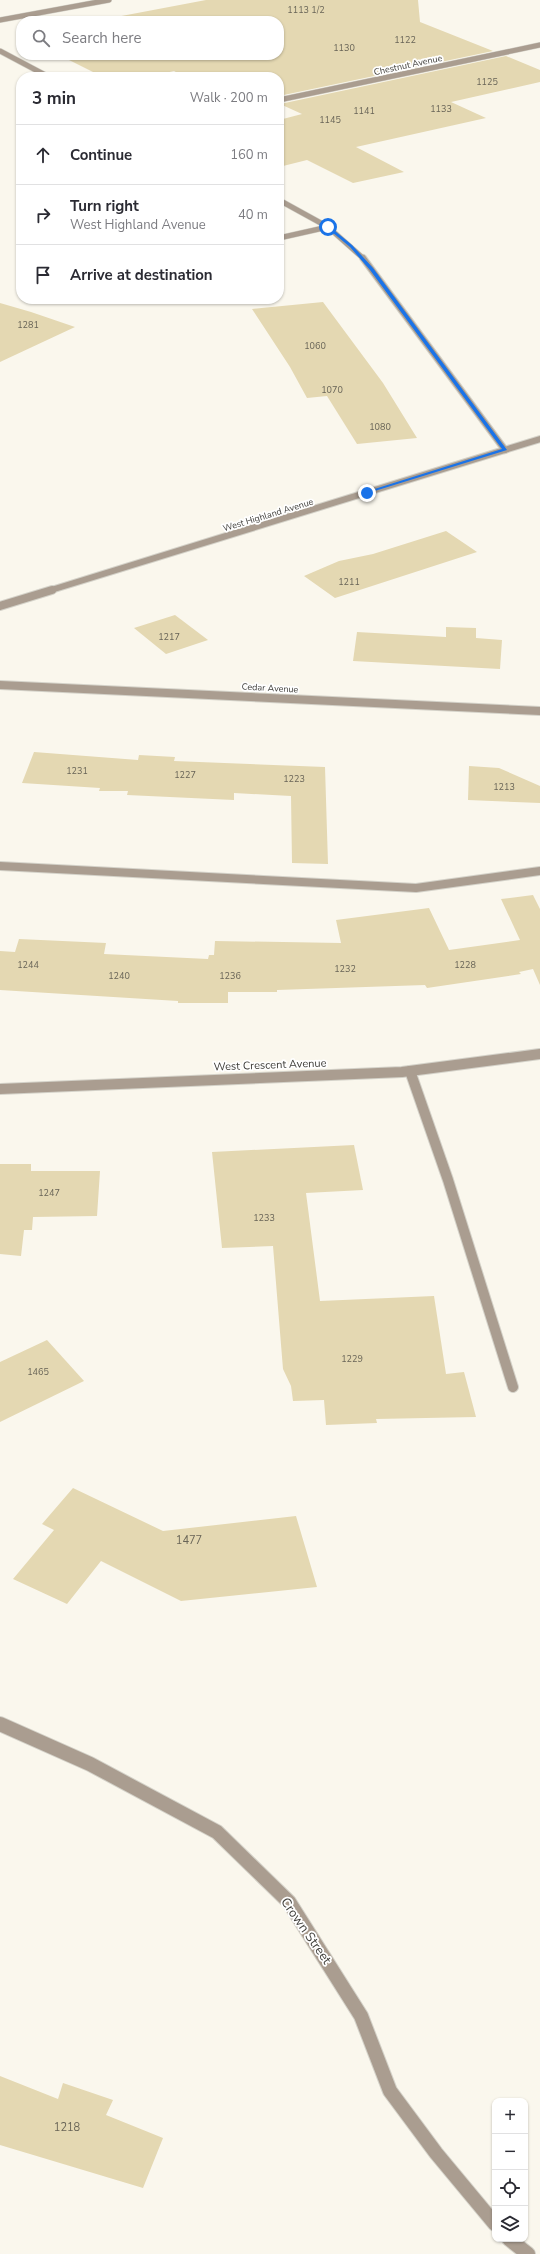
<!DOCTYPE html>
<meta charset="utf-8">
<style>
:root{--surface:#fff;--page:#f7f7f7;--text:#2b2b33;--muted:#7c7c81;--line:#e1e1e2}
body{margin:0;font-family:"Nunito Sans",sans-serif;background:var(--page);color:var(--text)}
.controls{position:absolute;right:12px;bottom:12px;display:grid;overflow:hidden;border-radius:8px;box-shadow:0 1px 3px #0004}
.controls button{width:36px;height:36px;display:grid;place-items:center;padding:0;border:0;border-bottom:1px solid var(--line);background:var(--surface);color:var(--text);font:20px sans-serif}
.stop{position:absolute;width:12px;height:12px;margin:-9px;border:3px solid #1a73e8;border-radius:50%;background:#fff}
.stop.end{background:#1a73e8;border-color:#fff;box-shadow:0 1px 4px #0008}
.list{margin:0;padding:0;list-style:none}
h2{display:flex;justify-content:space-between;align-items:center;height:52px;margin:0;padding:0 16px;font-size:17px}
h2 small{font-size:13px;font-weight:400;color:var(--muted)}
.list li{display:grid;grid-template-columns:26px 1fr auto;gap:12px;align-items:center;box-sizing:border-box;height:60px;padding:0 16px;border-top:1px solid var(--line)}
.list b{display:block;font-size:15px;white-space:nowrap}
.list p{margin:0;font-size:13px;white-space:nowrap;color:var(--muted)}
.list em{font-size:13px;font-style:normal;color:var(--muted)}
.icon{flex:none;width:22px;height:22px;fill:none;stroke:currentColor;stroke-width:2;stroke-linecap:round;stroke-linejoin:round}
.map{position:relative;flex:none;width:540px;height:2254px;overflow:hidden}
.search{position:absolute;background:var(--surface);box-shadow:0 1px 3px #0004;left:16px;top:16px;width:268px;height:44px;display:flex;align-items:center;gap:10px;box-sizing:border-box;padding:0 14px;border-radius:16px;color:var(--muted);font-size:15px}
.panel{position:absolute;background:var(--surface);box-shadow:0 1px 3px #0004;left:16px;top:72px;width:268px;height:232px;border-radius:16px}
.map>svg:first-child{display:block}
.building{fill:#e4d8b2}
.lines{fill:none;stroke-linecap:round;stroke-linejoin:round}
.minor-far4-casing{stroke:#d4d2c9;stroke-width:6}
.minor-far3-casing{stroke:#d4d2c9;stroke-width:8}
.minor-far2-casing{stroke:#d4d2c9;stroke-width:10}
.minor-far1-casing{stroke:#d4d2c9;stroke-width:12}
.minor-casing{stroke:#d4d2c9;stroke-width:16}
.minor-far4{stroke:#aa9d90;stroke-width:5}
.minor-far3{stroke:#aa9d90;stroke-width:6}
.minor-far2{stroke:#aa9d90;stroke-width:8}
.minor-far1{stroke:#aa9d90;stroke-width:10}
.minor{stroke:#aa9d90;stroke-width:14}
.route{fill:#1a73e8}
.labels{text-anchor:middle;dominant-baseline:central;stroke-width:3.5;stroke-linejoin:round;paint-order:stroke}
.number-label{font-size:9px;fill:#686457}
.far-street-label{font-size:9px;fill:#3e3d39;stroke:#fff}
.street-label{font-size:11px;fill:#3e3d39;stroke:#fff}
.near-number-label{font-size:11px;fill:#686457}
.near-street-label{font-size:13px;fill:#3e3d39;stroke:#fff}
</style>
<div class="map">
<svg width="540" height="2254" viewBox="0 0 540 2254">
<rect width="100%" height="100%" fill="#faf7ed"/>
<g class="building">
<path d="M 206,0 L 418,0 L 420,22 L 493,51 L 279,96 L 279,77 L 225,77 L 214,72 L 185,77 L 174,71 L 152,76 L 146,73 L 127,77 L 103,77 L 59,55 L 279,55 L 279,21 L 95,21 Z"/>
<path d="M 506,56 L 540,70 L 540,82 L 451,102 L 486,118 L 356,147 L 404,172 L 353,183 L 307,160 L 279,167 L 279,120 L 302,114 L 280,104 Z"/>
<path d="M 323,302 L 383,383 L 417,438 L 357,444 L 327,396 L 307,398 L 290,367 L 252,309 Z"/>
<path d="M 0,303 L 31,312 L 75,327 L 0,362 Z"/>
<path d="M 446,531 L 477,552 L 335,598 L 304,576 L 339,561 L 373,554 Z"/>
<path d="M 175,615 L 208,640 L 166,654 L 134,628 Z"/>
<path d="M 446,627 L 476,628 L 476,638 L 502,640 L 500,669 L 353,661 L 357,632 L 446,637 Z"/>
<path d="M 34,752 L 138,760 L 139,755 L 175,757 L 174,761 L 325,767 L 328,864 L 292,863 L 291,796 L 234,793 L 234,800 L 127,795 L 128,791 L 99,791 L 100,788 L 22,783 Z"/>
<path d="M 469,766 L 499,768 L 540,786 L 540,803 L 468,800 Z"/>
<path d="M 533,895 L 540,909 L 540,985 L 533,969 L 519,972 L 521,974 L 427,988 L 425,985 L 277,990 L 277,992 L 228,992 L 228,1003 L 178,1003 L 178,1001 L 0,990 L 0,951 L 15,952 L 19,939 L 106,943 L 104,954 L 208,959 L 209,955 L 214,955 L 215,941 L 341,943 L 336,920 L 429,908 L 449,950 L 520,940 L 501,899 Z"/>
<path d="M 354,1145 L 363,1190 L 306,1193 L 320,1301 L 434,1296 L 446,1374 L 464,1372 L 476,1417 L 376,1419 L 377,1423 L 326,1425 L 324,1400 L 293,1401 L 291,1386 L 283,1369 L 273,1246 L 222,1248 L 212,1152 Z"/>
<path d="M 0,1164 L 31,1164 L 31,1171 L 100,1171 L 97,1216 L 33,1217 L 32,1230 L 24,1230 L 21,1256 L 0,1254 Z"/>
<path d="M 47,1340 L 84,1381 L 0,1422 L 0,1362 Z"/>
<path d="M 73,1488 L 163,1531 L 296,1516 L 317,1587 L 181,1601 L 101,1561 L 67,1604 L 13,1579 L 54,1530 L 42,1524 Z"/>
<path d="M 0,2076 L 58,2099 L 63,2083 L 113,2100 L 106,2115 L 163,2138 L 143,2188 L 0,2145 Z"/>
</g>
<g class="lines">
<defs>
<g id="minor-far4">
<path d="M 0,20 L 109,0"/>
<path d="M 0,51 L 49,77"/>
<path d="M 279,100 L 540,45"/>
<path d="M 279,200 L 328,227 L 364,259"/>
<path d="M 279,238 L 328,227"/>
</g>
<g id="minor-far3">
<path d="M 363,258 L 505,450"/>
<path d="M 48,591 L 540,439"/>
</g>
<g id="minor-far2">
<path d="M 0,606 L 52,590"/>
<path d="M 0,685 L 540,711"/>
<path d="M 0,866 L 416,888 L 540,871"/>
</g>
<g id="minor-far1">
<path d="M 410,1071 L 448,1180 L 513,1387"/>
<path d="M 0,1089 L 402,1072 L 540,1054"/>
</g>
<g id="minor">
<path d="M 0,1724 L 90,1764 L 217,1832 L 289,1902 L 361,2016 L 390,2091 L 436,2153 L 495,2224"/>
<path d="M 509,2239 L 528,2254"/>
</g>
</defs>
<use href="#minor-far4" class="minor-far4-casing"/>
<use href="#minor-far3" class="minor-far3-casing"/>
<use href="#minor-far2" class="minor-far2-casing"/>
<use href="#minor-far1" class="minor-far1-casing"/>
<use href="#minor" class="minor-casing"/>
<use href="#minor-far4" class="minor-far4"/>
<use href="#minor-far3" class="minor-far3"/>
<use href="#minor-far2" class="minor-far2"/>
<use href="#minor-far1" class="minor-far1"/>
<use href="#minor" class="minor"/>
</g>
<path class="route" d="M 329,226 L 352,245 L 373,268 L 507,450 L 365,494 L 365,492 L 502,449 L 370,270 L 350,247 L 326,227 Z"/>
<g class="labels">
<g class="number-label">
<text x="306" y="10">1113 1/2</text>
<text x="405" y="40">1122</text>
<text x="344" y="48">1130</text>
<text x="487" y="82">1125</text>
<text x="441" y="109">1133</text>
<text x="364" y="111">1141</text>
<text x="330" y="120">1145</text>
<text x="28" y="325">1281</text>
<text x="315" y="346">1060</text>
<text x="332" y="390">1070</text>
<text x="380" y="427">1080</text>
<text x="349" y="582">1211</text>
<text x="169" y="637">1217</text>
<text x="77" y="771">1231</text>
<text x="185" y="775">1227</text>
<text x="294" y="779">1223</text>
<text x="504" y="787">1213</text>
<text x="28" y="965">1244</text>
<text x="465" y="965">1228</text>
<text x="345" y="969">1232</text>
<text x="119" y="976">1240</text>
<text x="230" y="976">1236</text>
<text x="49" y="1193">1247</text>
<text x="264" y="1218">1233</text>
<text x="352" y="1359">1229</text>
<text x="38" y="1372">1465</text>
</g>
<g class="far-street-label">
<text transform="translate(408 65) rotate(-12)">Chestnut Avenue</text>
<text transform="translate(268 515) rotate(-17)">West Highland Avenue</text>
<text transform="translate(270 688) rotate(3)">Cedar Avenue</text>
</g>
<g class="street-label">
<text transform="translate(270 1065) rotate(-2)">West Crescent Avenue</text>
</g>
<g class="near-number-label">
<text x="189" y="1540">1477</text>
<text x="67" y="2127">1218</text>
</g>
<g class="near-street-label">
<text transform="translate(306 1931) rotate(55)">Crown Street</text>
</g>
</g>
</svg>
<div class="controls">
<button>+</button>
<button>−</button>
<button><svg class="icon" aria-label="locate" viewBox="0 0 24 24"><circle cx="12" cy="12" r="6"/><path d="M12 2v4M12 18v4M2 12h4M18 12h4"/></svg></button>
<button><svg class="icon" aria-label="layers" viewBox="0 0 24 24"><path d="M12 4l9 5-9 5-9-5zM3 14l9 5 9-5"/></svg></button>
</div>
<div class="stop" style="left:328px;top:227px"></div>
<div class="stop end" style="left:367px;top:493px"></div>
<div class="search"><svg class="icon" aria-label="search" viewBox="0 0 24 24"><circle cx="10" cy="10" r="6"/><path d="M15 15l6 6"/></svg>Search here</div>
<section class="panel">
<h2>3 min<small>Walk · 200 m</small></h2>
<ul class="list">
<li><svg class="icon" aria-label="ahead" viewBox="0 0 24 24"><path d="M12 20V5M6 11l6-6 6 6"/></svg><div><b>Continue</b></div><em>160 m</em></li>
<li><svg class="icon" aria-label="right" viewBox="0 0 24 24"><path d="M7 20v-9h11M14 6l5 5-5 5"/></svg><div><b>Turn right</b><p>West Highland Avenue</p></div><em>40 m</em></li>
<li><svg class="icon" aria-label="arrive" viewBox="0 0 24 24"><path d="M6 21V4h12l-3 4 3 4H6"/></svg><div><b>Arrive at destination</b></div></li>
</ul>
</section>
</div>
